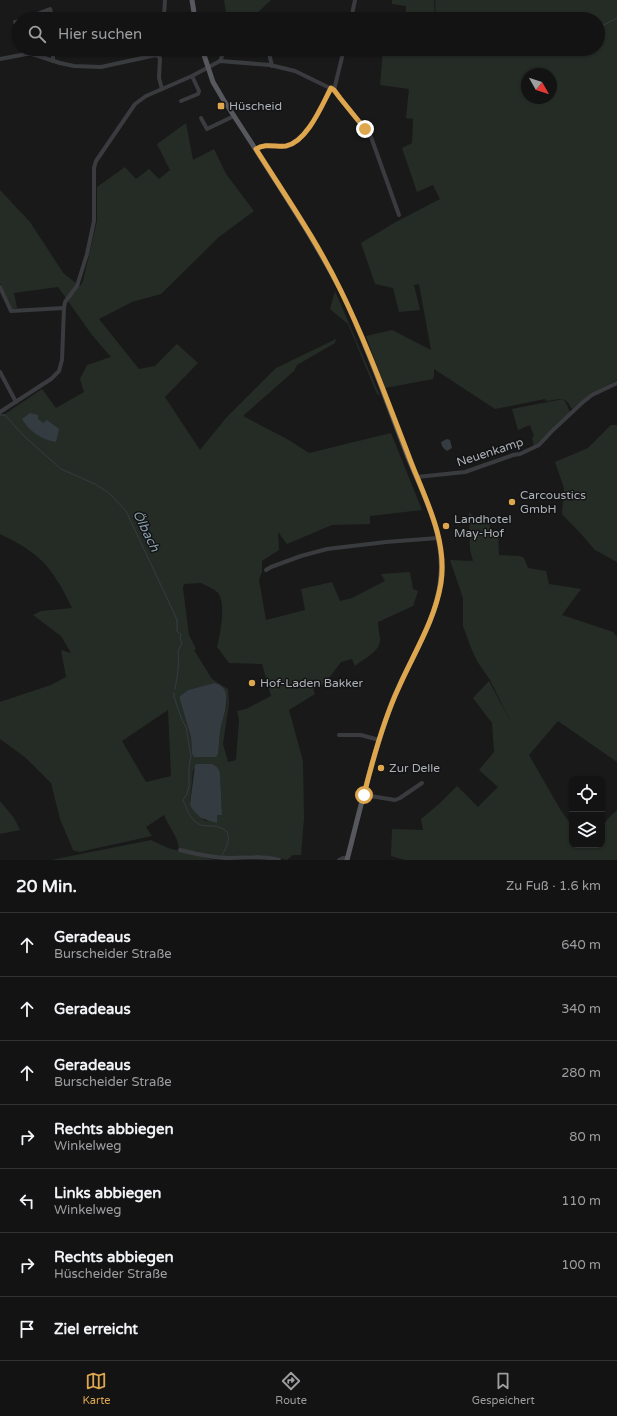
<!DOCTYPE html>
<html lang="de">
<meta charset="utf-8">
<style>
:root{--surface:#131314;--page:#202022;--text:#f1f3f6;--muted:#9d9ea0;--line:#323234;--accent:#dea64d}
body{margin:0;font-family:"Varela Round",sans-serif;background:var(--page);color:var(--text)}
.controls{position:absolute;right:12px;bottom:12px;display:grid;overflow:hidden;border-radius:8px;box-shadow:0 1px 3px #0004}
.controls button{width:36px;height:36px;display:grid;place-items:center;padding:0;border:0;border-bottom:1px solid var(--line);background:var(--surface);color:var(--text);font:20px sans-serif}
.compass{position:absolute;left:521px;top:68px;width:36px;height:36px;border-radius:50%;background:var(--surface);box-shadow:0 1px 3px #0004;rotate:129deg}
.stop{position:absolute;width:12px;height:12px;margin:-9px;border:3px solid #dea64d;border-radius:50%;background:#fff}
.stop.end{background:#dea64d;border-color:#fff;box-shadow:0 1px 4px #0008}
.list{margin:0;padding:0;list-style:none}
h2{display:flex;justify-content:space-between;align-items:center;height:52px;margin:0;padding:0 16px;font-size:17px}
h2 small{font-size:13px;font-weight:400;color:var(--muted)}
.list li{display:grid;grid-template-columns:26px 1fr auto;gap:12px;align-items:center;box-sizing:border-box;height:64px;padding:0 16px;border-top:1px solid var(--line)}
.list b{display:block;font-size:15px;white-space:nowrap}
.list p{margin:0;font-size:13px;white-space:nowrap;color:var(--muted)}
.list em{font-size:13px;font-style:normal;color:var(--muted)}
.icon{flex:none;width:22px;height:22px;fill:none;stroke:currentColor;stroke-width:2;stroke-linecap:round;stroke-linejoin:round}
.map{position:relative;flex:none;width:617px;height:860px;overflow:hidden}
.search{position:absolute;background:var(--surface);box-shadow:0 1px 3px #0004;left:12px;right:12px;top:12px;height:44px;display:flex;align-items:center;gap:10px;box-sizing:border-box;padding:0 14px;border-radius:22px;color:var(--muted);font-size:15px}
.sheet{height:500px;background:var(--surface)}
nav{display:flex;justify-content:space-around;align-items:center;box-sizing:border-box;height:56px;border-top:1px solid var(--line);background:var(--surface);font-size:11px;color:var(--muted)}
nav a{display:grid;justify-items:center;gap:2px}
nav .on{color:var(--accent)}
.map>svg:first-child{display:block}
.green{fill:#252c26;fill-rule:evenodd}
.water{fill:#343c42}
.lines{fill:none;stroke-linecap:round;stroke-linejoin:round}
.stream{stroke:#343c42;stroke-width:1}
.minor{stroke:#3a3b3f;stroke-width:4}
.major{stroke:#56585e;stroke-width:5}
.route{stroke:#dea64d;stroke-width:5}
.poi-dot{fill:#dea64d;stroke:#141415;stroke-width:1.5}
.labels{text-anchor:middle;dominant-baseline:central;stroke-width:3;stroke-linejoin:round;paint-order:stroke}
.poi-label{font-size:12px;fill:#acb1b8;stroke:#141415;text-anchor:start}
.street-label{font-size:12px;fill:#acb1b8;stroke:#141415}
.water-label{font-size:13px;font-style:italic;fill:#889faf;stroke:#141415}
</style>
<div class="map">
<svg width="617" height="860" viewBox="0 0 617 860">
<rect width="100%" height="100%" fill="#19191a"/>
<g class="green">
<path d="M 224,0 L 271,0 L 251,19 L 227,19 Z"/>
<path d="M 392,0 L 434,0 L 435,19 L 405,19 L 406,6 L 392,4 Z"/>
<path d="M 435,0 L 617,0 L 617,380 L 588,396 L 572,409 C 565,395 560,399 546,401 L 545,399 L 495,409 L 434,369 L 434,375 L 433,379 L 385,388 L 366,336 L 392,330 L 431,350 L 419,284 L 414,285 L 420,310 L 399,312 L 393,288 L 375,284 L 361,243 L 394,223 L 440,199 L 433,185 L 417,192 L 402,148 L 412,143 L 413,119 L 406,118 L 409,89 L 380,85 L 383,50 L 436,49 L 477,54 L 477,53 L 440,49 L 598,49 L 598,19 L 436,19 ZM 527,74 L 551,74 L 551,98 L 527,98 Z"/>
<path d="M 186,123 L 193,160 L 214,149 L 226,174 L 254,211 L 219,237 L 161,294 L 132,302 L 99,319 L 139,369 L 155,366 L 177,344 L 198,363 L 165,397 L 200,450 L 226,418 L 276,368 L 336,339 L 335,343 L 297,365 L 294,371 L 243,416 L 287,439 L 309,453 L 391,433 L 422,510 L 370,516 L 370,524 L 332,525 L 287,544 L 278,532 L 279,550 L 262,561 L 262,572 L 259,580 L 266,620 L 305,610 L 301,589 L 332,582 L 340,601 L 352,598 L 385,581 L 381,574 L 410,572 L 413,589 L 418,591 L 413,606 L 378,622 C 378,627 379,633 380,638 C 381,652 364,658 355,666 L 352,659 L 341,662 L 329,678 L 327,682 L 313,689 L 315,694 L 289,710 L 303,761 L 304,818 L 301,855 L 293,855 L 287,860 L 263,855 L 222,857 L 179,849 C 178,836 168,826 164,815 L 146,827 L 152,836 L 79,852 L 73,850 L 60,819 L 51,783 L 26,758 L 0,739 L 0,702 L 51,685 L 66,677 L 61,650 L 71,653 L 61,636 L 33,615 L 41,611 L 72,608 C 65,592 52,570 40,559 C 28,548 14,541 0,534 L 0,414 L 5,414 L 42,389 L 56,408 L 84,392 L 80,379 L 87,365 L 111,357 L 92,335 L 58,287 L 14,293 L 17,308 L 12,309 L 0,283 L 0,190 L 30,222 L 64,274 L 80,286 L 83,281 L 97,221 L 97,187 L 125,167 L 136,179 L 149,169 L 159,179 L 170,170 L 157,144 ZM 201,583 C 206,586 213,588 217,592 C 227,601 220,635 217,647 L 229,663 L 262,664 L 271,696 L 246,709 L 237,711 L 239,720 L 236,760 L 228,762 L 223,744 L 229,703 L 228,689 L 212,679 L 194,650 L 196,649 L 189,635 L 183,588 L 184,584 ZM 217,683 L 222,686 L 226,694 L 227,704 L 220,731 L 218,754 L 192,753 L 191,737 L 180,700 L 180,696 L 188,690 ZM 168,710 L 171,776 L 146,782 L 122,741 ZM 197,764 L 212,764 L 220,773 L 222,815 L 217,815 L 206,821 L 201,818 L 190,805 L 193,771 Z"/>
<path d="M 335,291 L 380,396 L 377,394 L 348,324 L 330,309 Z"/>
<path d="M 563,399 L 566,403 L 570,412 L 555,425 L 541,442 L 534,446 L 532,438 L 534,436 L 530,425 L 518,430 L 512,409 Z"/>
<path d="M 611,425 L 617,425 L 617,562 L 595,550 L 582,535 L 562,514 L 564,488 L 555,462 L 588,448 Z"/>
<path d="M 469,512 L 473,516 L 490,519 L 490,531 L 498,533 L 499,555 L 520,556 L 524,558 L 528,568 L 546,571 L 549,584 L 581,589 L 562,615 L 613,632 L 617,637 L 617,762 L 558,721 L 529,755 L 560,809 L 572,826 L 572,845 L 602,845 C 602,824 602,824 617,810 L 617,860 L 405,860 L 391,856 L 392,829 L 423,830 L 421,819 L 440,803 L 457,786 L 478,807 L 498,787 L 479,770 L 494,752 L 492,723 L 473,698 L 489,681 L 512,724 L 490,680 L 477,661 L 471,648 L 463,626 L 463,598 L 450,560 L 473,561 L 470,550 Z"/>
<path d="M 0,801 L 14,818 L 20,830 L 0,834 Z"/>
<path d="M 151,840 L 168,848 L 215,860 L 51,860 Z"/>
</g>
<g class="water">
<path d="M 30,413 L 38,415 L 38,419 L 43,423 L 47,420 L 59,429 L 56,442 C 42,440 29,431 22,419 Z"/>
<path d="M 447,439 L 450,440 L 452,448 L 447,451 C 443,448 442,447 441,442 Z"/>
<path d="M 215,683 C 236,688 222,718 220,732 C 219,739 219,747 218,754 L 216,757 L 194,757 L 192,753 L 191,737 L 180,700 L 180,696 L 188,690 Z"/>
<path d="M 197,764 L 212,764 L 217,767 L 220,773 L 222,815 L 217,815 L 217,823 L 201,818 L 193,810 L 190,805 L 195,765 Z"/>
</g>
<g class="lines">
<g class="stream">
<path d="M 598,28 L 617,18"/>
<path d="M 0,415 L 5,415 L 24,436 L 61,469 L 95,484 L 109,493 L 126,511 L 174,613 L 177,620 L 177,631 L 181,635 L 180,638 L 182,643 L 178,651 C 180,663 177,677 175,689"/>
<path d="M 174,693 L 174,697 L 182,720 L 186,727 L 191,756 L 189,767 L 189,786 L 187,794 L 183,800 C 187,809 190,821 201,825 C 204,826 209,826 213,826 C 234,828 230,842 222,855"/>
</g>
<g class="minor">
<path d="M 164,16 L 165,0"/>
<path d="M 24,19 L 50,9 L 53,19"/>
<path d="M 351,19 L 355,0"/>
<path d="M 15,22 L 19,21"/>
<path d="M 268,49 L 272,66"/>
<path d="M 344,49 L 334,90 C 345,107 360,120 371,137 L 399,215"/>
<path d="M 0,59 L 26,54 L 32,54 L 60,63 L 74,66 L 101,67 L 156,55 L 160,58 L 159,78 L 162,89"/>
<path d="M 53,61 L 53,49"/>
<path d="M 220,61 L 225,49"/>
<path d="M 181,101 L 198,94 L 199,91 L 192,76"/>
<path d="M 201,118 L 207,129 L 234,116"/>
<path d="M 256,149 C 265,143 276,147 286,146 C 307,142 322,105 331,88"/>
<path d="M 0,287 L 11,311 L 64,308"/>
<path d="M 0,372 L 16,402"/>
<path d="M 0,412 L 51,379 L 59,371 L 62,360 L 64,308 L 65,302 L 77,286 L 87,254 L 94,221 L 94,168 L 96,161 L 135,104 L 146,96 L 192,76 L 220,61 L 270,65 L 295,71 L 334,90"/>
<path d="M 417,477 L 465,472 L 513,455 L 520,454 L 539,445 L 553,430 L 583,402 L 592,395 L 617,383"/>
<path d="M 266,570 L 271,567 L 301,556 L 327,549 L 386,542 L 438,538"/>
<path d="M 339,735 L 361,735 L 379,740"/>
<path d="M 364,795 L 395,800 L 400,798 L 422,783"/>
<path d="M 180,850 C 196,854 213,858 229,858 C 245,858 264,855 279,860"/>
<path d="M 339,860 L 343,858 L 347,858"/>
</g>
<g class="major">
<path d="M 192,0 L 195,19"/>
<path d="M 202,49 L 213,82 L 223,99 C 251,142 279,185 306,229 C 318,249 330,269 341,291 C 367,344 386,401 408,457 C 423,494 445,534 441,576 C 438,621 409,659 393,700 C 373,752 361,806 347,860"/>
</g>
</g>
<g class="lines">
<path class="route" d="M 364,795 C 373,758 383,721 399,687 C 414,653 435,620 441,583 C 448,538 423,495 408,454 C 387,400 367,344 341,291 C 317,241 285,195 256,149 C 265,143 276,147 286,146 C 307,142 322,105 331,88 L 334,90 L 340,98 L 365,129"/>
</g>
<g class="poi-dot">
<rect x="217" y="102" width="8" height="8" rx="2"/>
<circle cx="512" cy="502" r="4"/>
<circle cx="446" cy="526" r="4"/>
<circle cx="252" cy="683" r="4"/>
<circle cx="381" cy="768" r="4"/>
</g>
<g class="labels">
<g class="poi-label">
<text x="229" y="106">Hüscheid</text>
<text x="520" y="495">Carcoustics<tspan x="520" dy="14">GmbH</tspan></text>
<text x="454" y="519">Landhotel<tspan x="454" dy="14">May-Hof</tspan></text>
<text x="260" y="683">Hof-Laden Bakker</text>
<text x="389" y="768">Zur Delle</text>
</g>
<g class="street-label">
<text transform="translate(490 452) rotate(-18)">Neuenkamp</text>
</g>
<g class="water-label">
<text transform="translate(146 531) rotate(64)">Ölbach</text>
</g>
</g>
</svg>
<div class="controls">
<button><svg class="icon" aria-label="locate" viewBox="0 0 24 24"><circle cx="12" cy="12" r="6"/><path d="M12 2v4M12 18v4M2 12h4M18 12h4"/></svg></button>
<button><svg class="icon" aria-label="layers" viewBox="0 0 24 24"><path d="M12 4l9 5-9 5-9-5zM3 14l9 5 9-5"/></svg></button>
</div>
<svg class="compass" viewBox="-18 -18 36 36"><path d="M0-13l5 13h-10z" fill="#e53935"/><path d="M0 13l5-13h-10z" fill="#9d9ea0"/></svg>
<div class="stop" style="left:364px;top:795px"></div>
<div class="stop end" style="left:365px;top:129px"></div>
<div class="search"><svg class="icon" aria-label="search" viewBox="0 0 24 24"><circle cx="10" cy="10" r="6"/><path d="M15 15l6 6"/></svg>Hier suchen</div>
</div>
<section class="sheet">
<h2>20 Min.<small>Zu Fuß · 1.6 km</small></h2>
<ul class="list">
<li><svg class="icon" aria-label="ahead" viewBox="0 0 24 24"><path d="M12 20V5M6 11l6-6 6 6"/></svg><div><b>Geradeaus</b><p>Burscheider Straße</p></div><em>640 m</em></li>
<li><svg class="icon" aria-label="ahead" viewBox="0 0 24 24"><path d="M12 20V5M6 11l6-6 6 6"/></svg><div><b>Geradeaus</b></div><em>340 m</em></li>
<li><svg class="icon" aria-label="ahead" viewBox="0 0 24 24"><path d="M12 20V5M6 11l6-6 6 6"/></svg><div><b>Geradeaus</b><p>Burscheider Straße</p></div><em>280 m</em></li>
<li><svg class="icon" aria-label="right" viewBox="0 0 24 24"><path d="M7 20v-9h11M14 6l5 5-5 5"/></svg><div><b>Rechts abbiegen</b><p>Winkelweg</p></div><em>80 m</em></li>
<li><svg class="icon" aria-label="left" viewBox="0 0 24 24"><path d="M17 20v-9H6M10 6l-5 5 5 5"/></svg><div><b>Links abbiegen</b><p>Winkelweg</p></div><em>110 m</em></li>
<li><svg class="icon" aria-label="right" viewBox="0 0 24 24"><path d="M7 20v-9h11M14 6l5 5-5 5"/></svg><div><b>Rechts abbiegen</b><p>Hüscheider Straße</p></div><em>100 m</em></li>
<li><svg class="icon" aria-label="arrive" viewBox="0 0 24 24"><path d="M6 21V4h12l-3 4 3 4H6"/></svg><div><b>Ziel erreicht</b></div></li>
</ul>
</section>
<nav>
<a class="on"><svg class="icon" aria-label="map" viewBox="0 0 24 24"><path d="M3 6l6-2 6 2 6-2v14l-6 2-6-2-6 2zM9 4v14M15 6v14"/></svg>Karte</a>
<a><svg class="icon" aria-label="directions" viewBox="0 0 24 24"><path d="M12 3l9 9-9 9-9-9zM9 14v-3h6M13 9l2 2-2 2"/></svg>Route</a>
<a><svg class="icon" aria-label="saved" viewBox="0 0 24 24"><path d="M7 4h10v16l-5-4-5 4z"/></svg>Gespeichert</a>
</nav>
